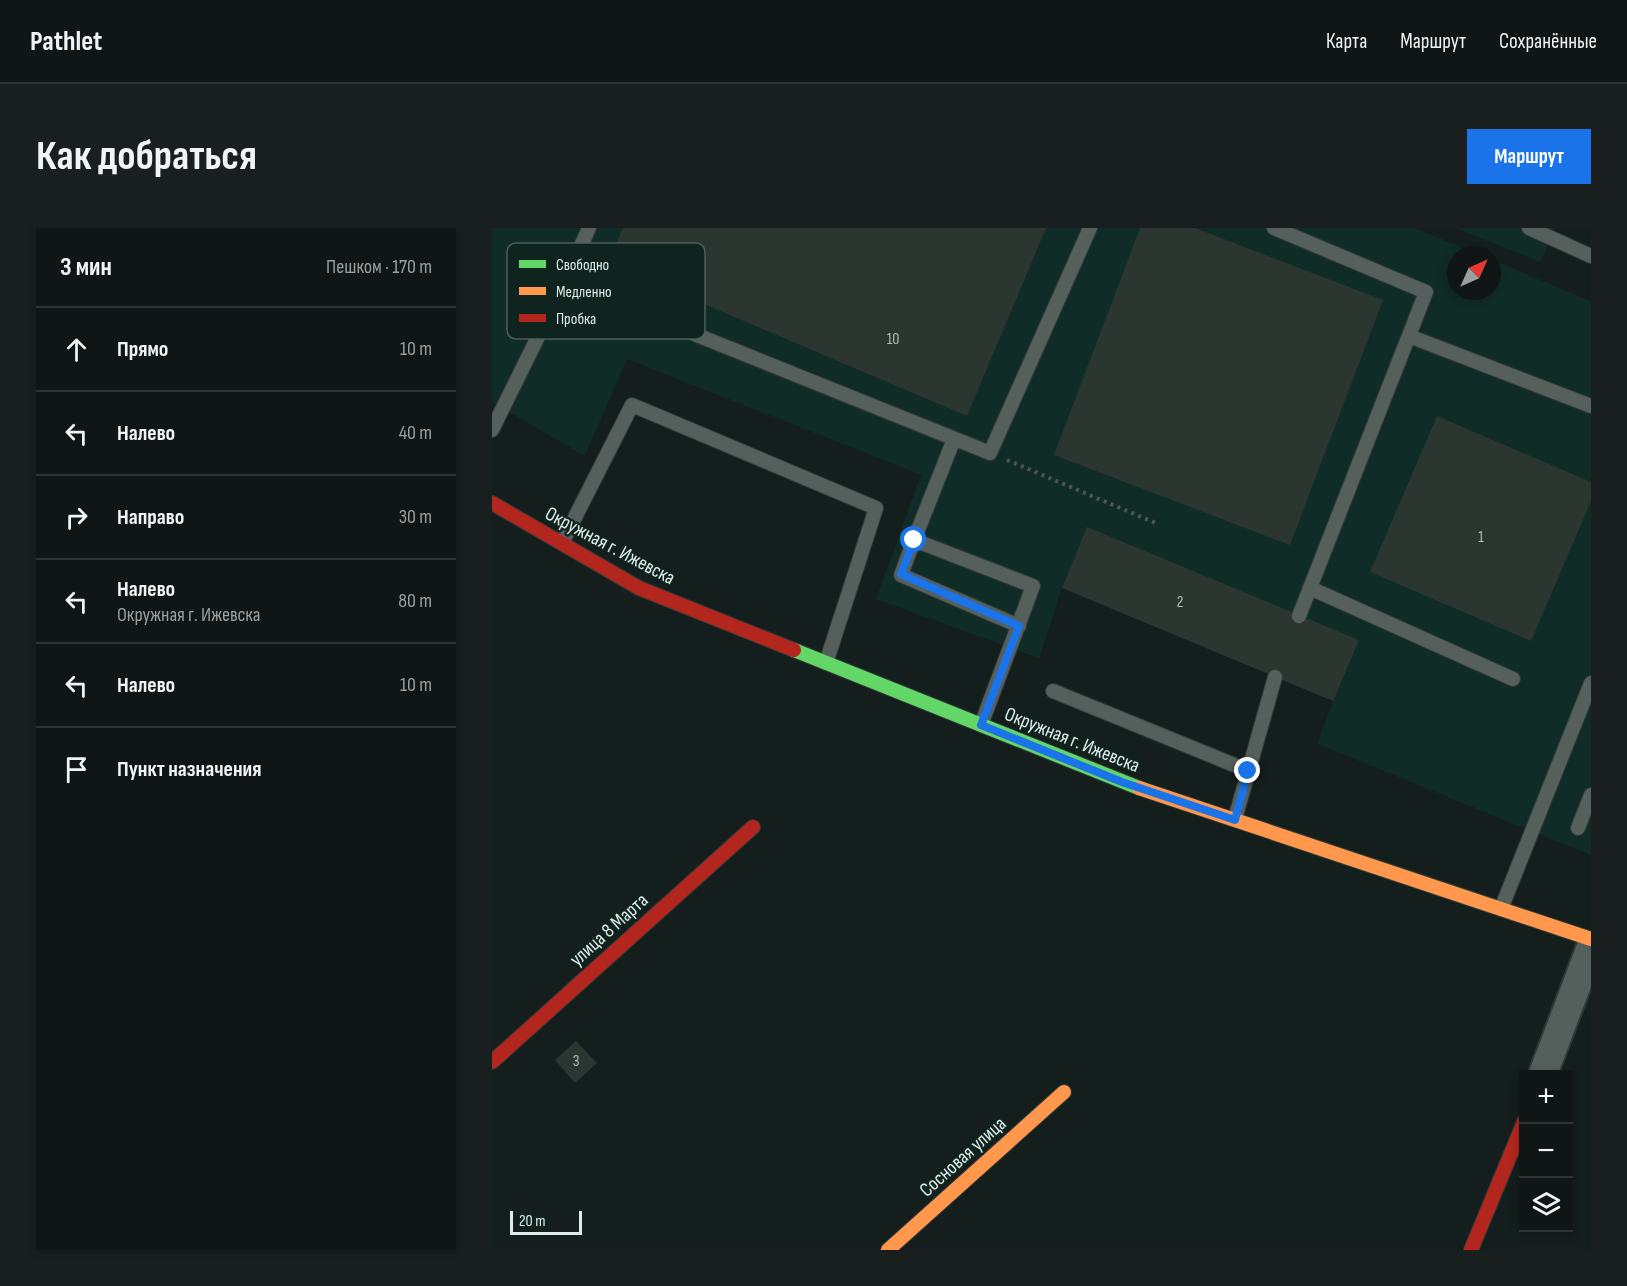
<!DOCTYPE html>
<html lang="ru">
<meta charset="utf-8">
<style>
:root{--surface:#0f1615;--page:#181f1e;--text:#f1f3f6;--muted:#9b9fa0;--line:#2f3534;--accent:#1a73e8}
body{margin:0;font-family:"Sofia Sans Condensed",sans-serif;background:var(--page);color:var(--text)}
.controls{position:absolute;right:18px;bottom:18px;display:grid;overflow:hidden;border-radius:0px;box-shadow:0 3px 9px #0003}
.controls button{width:54px;height:54px;display:grid;place-items:center;padding:0;border:0;border-bottom:2px solid var(--line);background:var(--surface);color:var(--text);font:30px sans-serif}
.compass{position:absolute;left:955px;top:18px;width:54px;height:54px;border-radius:50%;background:var(--surface);box-shadow:0 3px 9px #0003;rotate:45deg}
.scale{position:absolute;left:18px;bottom:15px;width:72px;box-sizing:border-box;padding-left:6px;border:3px solid #deeae7;border-top:0;font-size:16px;line-height:21px;white-space:nowrap;color:#deeae7;-webkit-text-stroke:4px #0f231f;paint-order:stroke}
.stop{position:absolute;width:18px;height:18px;margin:-14px;border:4px solid #1a73e8;border-radius:50%;background:#fff}
.stop.end{background:#1a73e8;border-color:#fff;box-shadow:0 2px 6px #0008}
.list{margin:0;padding:0;list-style:none}
h2{display:flex;justify-content:space-between;align-items:center;height:78px;margin:0;padding:0 24px;font-size:26px}
h2 small{font-size:20px;font-weight:400;color:var(--muted)}
.list li{display:grid;grid-template-columns:39px 1fr auto;gap:18px;align-items:center;box-sizing:border-box;height:84px;padding:0 24px;border-top:2px solid var(--line)}
.list b{display:block;font-size:22px;white-space:nowrap}
.list p{margin:0;font-size:20px;white-space:nowrap;color:var(--muted)}
.list em{font-size:20px;font-style:normal;color:var(--muted)}
.icon{flex:none;width:33px;height:33px;fill:none;stroke:currentColor;stroke-width:2;stroke-linecap:round;stroke-linejoin:round}
.map{position:relative;flex:none;width:1099px;height:1022px;overflow:hidden;border-radius:0px}
header{display:flex;align-items:center;gap:36px;box-sizing:border-box;height:84px;padding:0 30px;background:var(--surface);border-bottom:2px solid var(--line)}
header strong{font-size:28px}
nav{display:flex;gap:33px;margin-inline-start:auto;font-size:21px}
.intro{display:flex;align-items:center;justify-content:space-between;box-sizing:border-box;height:144px;padding:0 36px}
h1{margin:0;font-size:42px}
.button{padding:15px 27px;border-radius:0px;background:var(--accent);color:#fff;font-size:21px;font-weight:700}
main{display:flex;gap:36px;padding:0 36px}
aside{flex:1;background:var(--surface);border-radius:0px;box-shadow:0 3px 9px #0003}
.map>svg:first-child{display:block}
.built{fill:#102c26}
.building{fill:#2c3631}
.lines{fill:none;stroke-linecap:round;stroke-linejoin:round}
.lane-casing{stroke:#313937;stroke-width:16}
.street-casing{stroke:#313937;stroke-width:32}
.fast-casing{stroke:#313937;stroke-width:16}
.slow-casing{stroke:#313937;stroke-width:16}
.jam-casing{stroke:#313937;stroke-width:16}
.path{stroke:#4e5553;stroke-width:4;stroke-dasharray:3 4.5;stroke-linecap:butt}
.lane{stroke:#555f5c;stroke-width:14}
.street{stroke:#555f5c;stroke-width:28}
.fast{stroke:#63d668;stroke-width:14}
.slow{stroke:#ff974d;stroke-width:14}
.jam{stroke:#b3261e;stroke-width:14}
.route{stroke:#1a73e8;stroke-width:8}
.labels{text-anchor:middle;dominant-baseline:central;stroke-width:4.5;stroke-linejoin:round;paint-order:stroke}
.number-label{font-size:16px;fill:#b2bdba}
.street-label{font-size:20px;fill:#deeae7;stroke:#0f231f}
.key{fill:#0f231f;stroke:#4d5f5b;stroke-width:1.5}
.key-label{font-size:16px;fill:#deeae7}
</style>
<header>
<strong>Pathlet</strong>
<nav><a>Карта</a><a>Маршрут</a><a>Сохранённые</a></nav>
</header>
<div class="intro"><h1>Как добраться</h1><a class="button">Маршрут</a></div>
<main>
<aside>
<h2>3 мин<small>Пешком · 170 m</small></h2>
<ul class="list">
<li><svg class="icon" aria-label="ahead" viewBox="0 0 24 24"><path d="M12 20V5M6 11l6-6 6 6"/></svg><div><b>Прямо</b></div><em>10 m</em></li>
<li><svg class="icon" aria-label="left" viewBox="0 0 24 24"><path d="M17 20v-9H6M10 6l-5 5 5 5"/></svg><div><b>Налево</b></div><em>40 m</em></li>
<li><svg class="icon" aria-label="right" viewBox="0 0 24 24"><path d="M7 20v-9h11M14 6l5 5-5 5"/></svg><div><b>Направо</b></div><em>30 m</em></li>
<li><svg class="icon" aria-label="left" viewBox="0 0 24 24"><path d="M17 20v-9H6M10 6l-5 5 5 5"/></svg><div><b>Налево</b><p>Окружная г. Ижевска</p></div><em>80 m</em></li>
<li><svg class="icon" aria-label="left" viewBox="0 0 24 24"><path d="M17 20v-9H6M10 6l-5 5 5 5"/></svg><div><b>Налево</b></div><em>10 m</em></li>
<li><svg class="icon" aria-label="arrive" viewBox="0 0 24 24"><path d="M6 21V4h12l-3 4 3 4H6"/></svg><div><b>Пункт назначения</b></div></li>
</ul>
</aside>
<div class="map">
<svg width="1099" height="1022" viewBox="0 0 1099 1022">
<rect width="100%" height="100%" fill="#141e1c"/>
<g class="built">
<path d="M 0,0 L 923,0 L 988,27 L 964,27 L 964,63 L 1000,63 L 1000,32 L 1099,73 L 1099,627 L 825,516 L 841,473 L 570,360 L 547,430 L 384,371 L 429,247 L 135,131 L 93,228 L 0,174 Z"/>
<path d="M 964,0 L 1064,0 L 1048,34 Z"/>
</g>
<g class="building">
<path d="M 131,0 L 554,0 L 475,188 L 116,35 Z"/>
<path d="M 648,0 L 703,0 L 891,72 L 798,317 L 562,227 Z"/>
<path d="M 945,188 L 1099,254 L 1099,273 L 1039,413 L 878,344 Z"/>
<path d="M 595,299 L 867,412 L 841,473 L 570,360 Z"/>
<path d="M 84,813 L 105,835 L 83,855 L 63,832 Z"/>
</g>
<g class="lines">
<defs>
<g id="lane">
<path d="M 782,0 L 934,64 L 807,388"/>
<path d="M 1037,0 L 1099,28"/>
<path d="M 73,54 L 498,225 L 598,0"/>
<path d="M 917,108 L 1099,178"/>
<path d="M 0,202 L 73,54 L 97,0"/>
<path d="M 462,211 L 422,312 L 541,358 L 489,497"/>
<path d="M 422,312 L 409,347 L 527,398"/>
<path d="M 70,315 L 140,177 L 384,280 L 334,435"/>
<path d="M 818,360 L 1021,451"/>
<path d="M 561,463 L 757,543"/>
<path d="M 743,591 L 783,449"/>
<path d="M 1086,600 L 1099,567"/>
<path d="M 1009,681 L 1099,455"/>
</g>
<path id="street" d="M 1051,846 L 1099,719"/>
<path id="fast" d="M 302,422 L 647,560"/>
<g id="slow">
<path d="M 647,560 L 1099,711"/>
<path d="M 396,1022 L 572,864"/>
</g>
<g id="jam">
<path d="M 0,275 L 147,360 L 302,422"/>
<path d="M 0,834 L 261,599"/>
<path d="M 979,1022 L 1032,894"/>
</g>
</defs>
<use href="#lane" class="lane-casing"/>
<use href="#street" class="street-casing"/>
<use href="#fast" class="fast-casing"/>
<use href="#slow" class="slow-casing"/>
<use href="#jam" class="jam-casing"/>
<path class="path" d="M 515,232 L 666,296"/>
<use href="#lane" class="lane"/>
<use href="#street" class="street"/>
<use href="#fast" class="fast"/>
<use href="#slow" class="slow"/>
<use href="#jam" class="jam"/>
</g>
<g class="lines">
<path class="route" d="M 422,312 L 409,346 L 527,398 L 489,497 L 630,554 L 743,592 L 756,543"/>
</g>
<g class="labels">
<g class="number-label">
<text x="401" y="111">10</text>
<text x="989" y="309">1</text>
<text x="688" y="374">2</text>
<text x="84" y="833">3</text>
</g>
<g class="street-label">
<text transform="translate(118 318) rotate(28)">Окружная г. Ижевска</text>
<text transform="translate(580 512) rotate(22)">Окружная г. Ижевска</text>
<text transform="translate(117 702) rotate(-42)">улица 8 Марта</text>
<text transform="translate(471 929) rotate(-42)">Сосновая улица</text>
</g>
</g>
<rect x="15" y="15" width="198" height="96" rx="9" class="key"/>
<rect x="27" y="32" width="27" height="8" fill="#63d668"/>
<rect x="27" y="59" width="27" height="8" fill="#ff974d"/>
<rect x="27" y="86" width="27" height="8" fill="#b3261e"/>
<g class="key-label">
<text x="64" y="42">Свободно</text>
<text x="64" y="69">Медленно</text>
<text x="64" y="96">Пробка</text>
</g>
</svg>
<div class="controls">
<button>+</button>
<button>−</button>
<button><svg class="icon" aria-label="layers" viewBox="0 0 24 24"><path d="M12 4l9 5-9 5-9-5zM3 14l9 5 9-5"/></svg></button>
</div>
<svg class="compass" viewBox="-18 -18 36 36"><path d="M0-13l5 13h-10z" fill="#e53935"/><path d="M0 13l5-13h-10z" fill="#9b9fa0"/></svg>
<div class="scale">20 m</div>
<div class="stop" style="left:422px;top:312px"></div>
<div class="stop end" style="left:756px;top:543px"></div>
</div>
</main>
